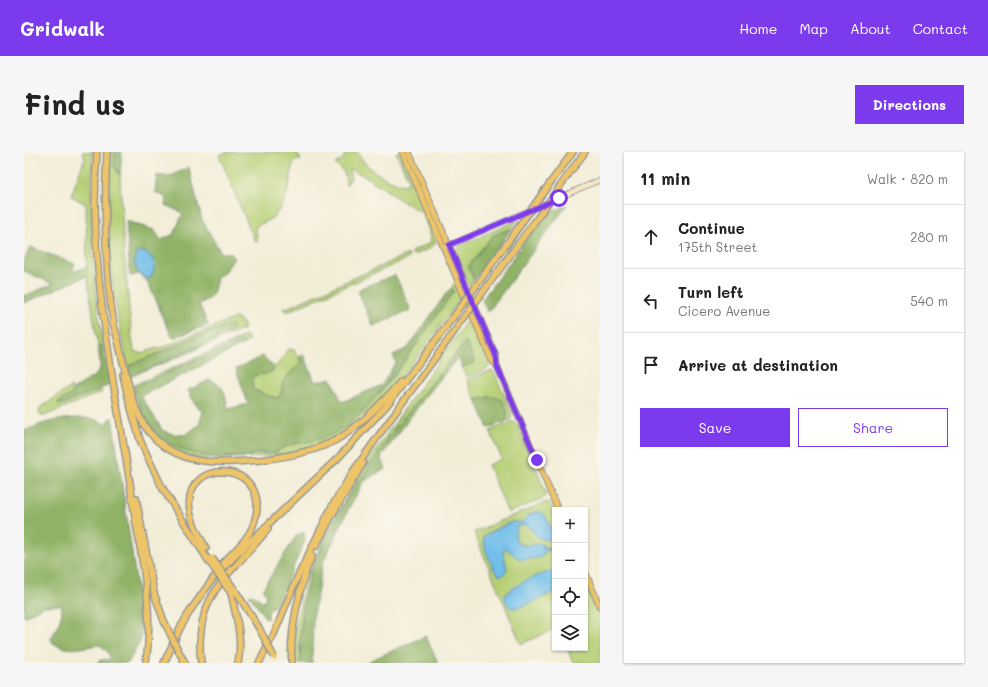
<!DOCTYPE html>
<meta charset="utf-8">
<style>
:root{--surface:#fff;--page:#f6f6f6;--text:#222;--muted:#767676;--line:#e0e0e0;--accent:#7c3aed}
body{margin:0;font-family:Mali,sans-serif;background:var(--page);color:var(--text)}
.controls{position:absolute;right:12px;bottom:12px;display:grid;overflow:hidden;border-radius:0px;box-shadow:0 1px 3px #0004}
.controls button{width:36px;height:36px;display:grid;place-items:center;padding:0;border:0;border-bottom:1px solid var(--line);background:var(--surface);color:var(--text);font:20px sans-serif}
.stop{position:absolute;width:12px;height:12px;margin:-9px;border:3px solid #7c3aed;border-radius:50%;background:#fff}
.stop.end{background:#7c3aed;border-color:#fff;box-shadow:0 1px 4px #0008}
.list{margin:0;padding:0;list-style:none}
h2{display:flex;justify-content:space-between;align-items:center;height:52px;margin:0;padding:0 16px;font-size:17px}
h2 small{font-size:13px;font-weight:400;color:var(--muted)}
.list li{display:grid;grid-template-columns:26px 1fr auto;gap:12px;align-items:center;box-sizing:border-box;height:64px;padding:0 16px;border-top:1px solid var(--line)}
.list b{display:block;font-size:15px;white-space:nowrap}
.list p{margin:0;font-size:13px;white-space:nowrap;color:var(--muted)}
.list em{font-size:13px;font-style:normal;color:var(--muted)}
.actions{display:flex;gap:8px;padding:12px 16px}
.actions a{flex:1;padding:9px 0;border:1px solid var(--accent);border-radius:0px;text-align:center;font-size:14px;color:var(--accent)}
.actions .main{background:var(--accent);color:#fff}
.icon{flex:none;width:22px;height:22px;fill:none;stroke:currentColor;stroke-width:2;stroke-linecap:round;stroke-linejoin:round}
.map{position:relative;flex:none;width:576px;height:511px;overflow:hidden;border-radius:0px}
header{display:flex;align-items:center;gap:24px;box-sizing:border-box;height:56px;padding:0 20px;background:var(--accent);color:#fff}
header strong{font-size:19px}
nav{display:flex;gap:22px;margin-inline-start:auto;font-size:14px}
.intro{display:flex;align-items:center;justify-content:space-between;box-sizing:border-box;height:96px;padding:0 24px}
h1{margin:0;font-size:28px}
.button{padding:10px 18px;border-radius:0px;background:var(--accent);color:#fff;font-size:14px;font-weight:700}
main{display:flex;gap:24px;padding:0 24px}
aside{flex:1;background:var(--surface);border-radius:0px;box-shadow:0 1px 3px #0004}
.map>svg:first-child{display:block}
.green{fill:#b6cf75;stroke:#687f6a}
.forest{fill:#90b266;stroke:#567062}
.water{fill:#6fbeea;stroke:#4576a4}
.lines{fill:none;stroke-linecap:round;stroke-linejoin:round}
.secondary-casing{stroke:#868e9a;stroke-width:6}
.primary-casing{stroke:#868e9a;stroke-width:7}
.highway-casing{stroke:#868e9a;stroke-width:8}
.secondary{stroke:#f8e7c3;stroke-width:4.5}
.primary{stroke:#eec469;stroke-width:5}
.highway{stroke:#eec469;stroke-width:5.5}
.highway-bridge-casing{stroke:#868e9a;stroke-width:8;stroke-linecap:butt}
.highway-bridge{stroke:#eec469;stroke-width:5.5}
.route{stroke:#7c3aed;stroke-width:5}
</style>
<header>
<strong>Gridwalk</strong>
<nav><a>Home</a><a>Map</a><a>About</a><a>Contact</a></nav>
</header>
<div class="intro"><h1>Find us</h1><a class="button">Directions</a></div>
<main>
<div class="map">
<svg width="576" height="511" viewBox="0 0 576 511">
<rect width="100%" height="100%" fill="#fbf7ec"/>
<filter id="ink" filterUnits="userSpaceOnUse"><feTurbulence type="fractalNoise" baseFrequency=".025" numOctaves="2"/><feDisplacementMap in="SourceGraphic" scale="8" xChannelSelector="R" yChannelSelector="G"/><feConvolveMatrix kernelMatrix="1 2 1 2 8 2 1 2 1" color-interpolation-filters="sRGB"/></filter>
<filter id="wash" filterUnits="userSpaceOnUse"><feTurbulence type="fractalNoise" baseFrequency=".012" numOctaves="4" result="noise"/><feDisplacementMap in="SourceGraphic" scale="16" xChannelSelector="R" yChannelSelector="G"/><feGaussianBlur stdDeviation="0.9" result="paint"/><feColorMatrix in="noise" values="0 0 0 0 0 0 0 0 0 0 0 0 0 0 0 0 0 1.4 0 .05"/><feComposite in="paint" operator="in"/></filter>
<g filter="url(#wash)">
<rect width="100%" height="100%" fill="#f2edd7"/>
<g class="green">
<path d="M 58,0 L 69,0 C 64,65 69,129 79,193 L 74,194 L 63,124 L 62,52 L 47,44 L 61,6 Z"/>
<path d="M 87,0 L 91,0 L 90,14 L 96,24 L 100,103 L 108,187 L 110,199 L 116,201 L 142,194 L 198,171 L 212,166 L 216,168 L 219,172 L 220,177 L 136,213 L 122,218 L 208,179 L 210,177 L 207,173 L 181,181 L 104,214 C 96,179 89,144 86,108 C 83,72 85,36 87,0 Z"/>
<path d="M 202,0 L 272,0 L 277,8 L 272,8 L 269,11 C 266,31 263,56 245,68 C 241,71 235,72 231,75 L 233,83 L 233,90 L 230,87 L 195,3 Z"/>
<path d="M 322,0 L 333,0 C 345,19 359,27 380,33 L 384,31 L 384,27 L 372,0 L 376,0 L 408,76 L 412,87 L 411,92 L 405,97 L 389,103 L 387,100 L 406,91 L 407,85 L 398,60 C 372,49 352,27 325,17 L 327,27 L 322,33 C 322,22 320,18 311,12 L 319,7 Z"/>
<path d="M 494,68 L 488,76 L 468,84 L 444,115 L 450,128 L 445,135 L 432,101 L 432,97 L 435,94 Z"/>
<path d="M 506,68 L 454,139 L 454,137 L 502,71 Z"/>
<path d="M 384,102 L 385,106 L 265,159 L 261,159 L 259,155 L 263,156 Z"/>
<path d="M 431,132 L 433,133 L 438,145 C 403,192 369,242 321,279 C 292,302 244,305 208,306 C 197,307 186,308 175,306 C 161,304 147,298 137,289 C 120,274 114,255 108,234 L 110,233 L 120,263 L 129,276 L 139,287 L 223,304 L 234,301 L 244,302 L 265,293 L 302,285 L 312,280 L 356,241 L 372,221 L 429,139 L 427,137 L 429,133 Z"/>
<path d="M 446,164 L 467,212 C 462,220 451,222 442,225 L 438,215 L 451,210 L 442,189 L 369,279 L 321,350 L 296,398 L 288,416 L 280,448 L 277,474 L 276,491 L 277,511 L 269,511 L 272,469 L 282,427 L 302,380 L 318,352 L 344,309 Z"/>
<path d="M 221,184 L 223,184 L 225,189 L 220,192 L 217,188 L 120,231 L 119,229 Z"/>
<path d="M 265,197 L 270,198 L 275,205 L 278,211 C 275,215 271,216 268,219 C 261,226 258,234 257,242 L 253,246 L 243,244 L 237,240 L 229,238 L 228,227 L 231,223 L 240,222 L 249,219 C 252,211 260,208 262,199 Z"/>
<path d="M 466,219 L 469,219 L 471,222 L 488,262 L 487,267 L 482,269 C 485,260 482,255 478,248 L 464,245 L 452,248 L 443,228 Z"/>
<path d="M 47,235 L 49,240 L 40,252 L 51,246 L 76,237 L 78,240 L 20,264 L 16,263 L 15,258 L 16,256 Z"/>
<path d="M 486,270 L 490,270 L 493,272 L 522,341 L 521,345 L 520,346 L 484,361 L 464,313 L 478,307 L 466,279 Z"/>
<path d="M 522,350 C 535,354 531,384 531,395 L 520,396 L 519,393 C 509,390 497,399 491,385 L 493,374 L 502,372 L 515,386 L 529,386 L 529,383 L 521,363 L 505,363 C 503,365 501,369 499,370 C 496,372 493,370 490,370 C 480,371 466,379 459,386 L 462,397 L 470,418 L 483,418 L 479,399 L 482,396 L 494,406 L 500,407 L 517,405 L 522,398 L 529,398 L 531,401 L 531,418 L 503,428 L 481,443 L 483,451 L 492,456 L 519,445 L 531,439 L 531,477 L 497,492 L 450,380 Z"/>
<path d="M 561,431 L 576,466 L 576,511 L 549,511 L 543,496 L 561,496 Z"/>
</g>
<g class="forest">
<path d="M 91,0 L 98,0 L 96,24 L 90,14 Z"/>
<path d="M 165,15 L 178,68 L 197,101 L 207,101 L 210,106 L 200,120 L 193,126 C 189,142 191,145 175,152 L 184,173 L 149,186 L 135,158 L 136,157 L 123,129 L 115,122 L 106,124 L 102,69 L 130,78 L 137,88 L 150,82 L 159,61 L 141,53 L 143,46 L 131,40 L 133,23 L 145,25 Z"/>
<path d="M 543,53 L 464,160 L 458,148 L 520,63 Z"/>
<path d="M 488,76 L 450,128 L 444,115 L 468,84 Z"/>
<path d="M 6,95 L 51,112 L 48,120 L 63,115 L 63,124 L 0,151 L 0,144 L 29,132 L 0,119 L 0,109 Z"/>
<path d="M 371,123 L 387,158 L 349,174 L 334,139 L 337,136 Z"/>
<path d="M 427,137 L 430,139 C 396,186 365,236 322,276 L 315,277 C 305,288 280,290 266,293 C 260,294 256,299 250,301 C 244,302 240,300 234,301 C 230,301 227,303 223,304 C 183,309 138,301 120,262 C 115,253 113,243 110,233 L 119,229 L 120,231 L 217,188 L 220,192 L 117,244 L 139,279 L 149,282 L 161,283 L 175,273 L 179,260 L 170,251 L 164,238 L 186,228 C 202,234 201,242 204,257 L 224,252 L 212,217 L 239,204 L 250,215 C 247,223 239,222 231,223 L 228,227 L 229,238 C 238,241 244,245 254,246 L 257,242 C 258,232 259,226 268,220 C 271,217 275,215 278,211 L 275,205 L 280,203 L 291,230 L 307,226 L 318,250 L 358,233 L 372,210 L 369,203 L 384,196 L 424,139 Z"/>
<path d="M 207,173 L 210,177 L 208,179 L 106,225 L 104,214 L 181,181 Z"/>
<path d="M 442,189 L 451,210 L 438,215 L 434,205 L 396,252 L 357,305 L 362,317 L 346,325 L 339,331 L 325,356 L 299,410 L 289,463 L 288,511 L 277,511 L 276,491 L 280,448 L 288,416 L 308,375 L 321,350 L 369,279 Z"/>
<path d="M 79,193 L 86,233 L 56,245 C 48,246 42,254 34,252 L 35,249 L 48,242 L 50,237 L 73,222 L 76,216 L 76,210 L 74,194 Z"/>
<path d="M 464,245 L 471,245 L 478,248 C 482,255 485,260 482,269 L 464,276 L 452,248 Z"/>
<path d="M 88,265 L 116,456 L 117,488 L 104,511 L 73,511 L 76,508 L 87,507 L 83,499 L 76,493 C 57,495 47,501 29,491 L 27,487 C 32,476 41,464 37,453 L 20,454 L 0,465 L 0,279 C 6,277 12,274 18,272 C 31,267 72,261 81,273 Z"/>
<path d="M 277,381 L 280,381 L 281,388 L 253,452 L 245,458 L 243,467 L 242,467 L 225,443 L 227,442 L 240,450 L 242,443 L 239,437 L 243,430 L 272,384 Z"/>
<path d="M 402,484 L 414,511 L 346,511 L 345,509 Z"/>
</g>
<g class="water">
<path d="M 117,99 L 126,103 L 131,112 L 128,124 L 125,126 C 112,125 105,106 117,99 Z"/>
<path d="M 515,359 C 523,362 526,375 529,383 L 529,386 L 523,388 L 513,385 L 510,380 L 502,372 L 493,374 C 493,378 491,380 491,384 C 492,398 508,393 517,391 L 518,392 L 520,396 L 530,395 L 531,401 L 529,398 L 522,398 L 517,405 L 500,408 L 494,406 L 482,396 L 479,399 L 483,418 L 480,422 L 476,424 C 469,420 458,392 460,384 L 488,370 L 499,370 L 505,363 Z"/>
<path d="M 531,418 L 531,439 C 522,443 499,457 489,456 C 483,455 481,449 481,443 C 494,430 514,423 531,418 Z"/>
</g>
</g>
<g filter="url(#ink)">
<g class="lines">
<defs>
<path id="secondary" d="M 423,94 L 576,28"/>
<g id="primary">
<path d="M 379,0 L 467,207 L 473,214 L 534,358"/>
<path d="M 385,0 L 472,204 L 473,214"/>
<path d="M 561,420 L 576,455"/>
</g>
<g id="highway">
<path d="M 73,0 C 63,121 93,239 110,358 C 118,409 130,459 122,511"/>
<path d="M 83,0 C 80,58 80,116 90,173"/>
<path d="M 536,34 L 561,0"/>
<path d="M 518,42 L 549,0"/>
<path d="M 452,134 L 496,73"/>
<path d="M 456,144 L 514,65"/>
<path d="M 89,171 C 100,203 104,254 125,280 C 134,291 147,300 161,305 C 196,317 280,306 312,288 C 335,275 359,250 377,229"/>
<path d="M 99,223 L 105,249 L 116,288 L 127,312 L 139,337 L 184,408"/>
<path d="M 112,346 L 130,441 L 140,469"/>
<path d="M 292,394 L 311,358 L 339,311"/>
<path d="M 182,396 C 176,385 168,372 166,359 C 157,300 256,309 228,376 C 222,390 209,400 199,411"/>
<path d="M 211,438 L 235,476"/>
<path d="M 207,441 C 212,464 219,487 214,511"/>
<path d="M 154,498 L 161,511"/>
<path d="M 140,511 L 156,476 L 168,456 L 190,425 L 215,400 L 314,306 L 363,253 L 436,156"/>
<path d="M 177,511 C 169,441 206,425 244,377"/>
<path d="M 235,511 L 250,482 L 273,426 L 308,354 L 330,318 L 355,283 L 440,166"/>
<path d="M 268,511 C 265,482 276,430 288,404"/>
</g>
</defs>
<use href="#secondary" class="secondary-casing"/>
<use href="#primary" class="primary-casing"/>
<use href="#highway" class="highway-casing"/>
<use href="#secondary" class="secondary"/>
<use href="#primary" class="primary"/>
<use href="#highway" class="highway"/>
<defs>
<g id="highway-bridge">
<path d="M 514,65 L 536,34"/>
<path d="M 496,73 L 518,42"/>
<path d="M 436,156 L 452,134"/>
<path d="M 440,166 L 456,144"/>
<path d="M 188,406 L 211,438"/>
<path d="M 184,408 L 207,441"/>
<path d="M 140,469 L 154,498"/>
<path d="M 235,476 L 250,505"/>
</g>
</defs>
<use href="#highway-bridge" class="highway-bridge-casing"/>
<use href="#highway-bridge" class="highway-bridge"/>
</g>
</g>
<g class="lines" filter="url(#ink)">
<path class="route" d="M 513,308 L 473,214 L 472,204 L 425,93 L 535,46"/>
</g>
</svg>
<div class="controls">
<button>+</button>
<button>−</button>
<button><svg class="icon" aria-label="locate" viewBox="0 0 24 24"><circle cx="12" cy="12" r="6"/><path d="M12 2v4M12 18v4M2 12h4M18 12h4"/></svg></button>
<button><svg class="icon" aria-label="layers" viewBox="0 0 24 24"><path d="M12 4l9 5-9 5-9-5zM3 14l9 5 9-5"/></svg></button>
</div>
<div class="stop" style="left:535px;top:46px"></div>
<div class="stop end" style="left:513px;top:308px"></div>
</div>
<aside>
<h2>11 min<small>Walk · 820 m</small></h2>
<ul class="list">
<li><svg class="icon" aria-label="ahead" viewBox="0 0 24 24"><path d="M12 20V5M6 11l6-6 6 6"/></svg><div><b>Continue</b><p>175th Street</p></div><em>280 m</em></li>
<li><svg class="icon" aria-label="left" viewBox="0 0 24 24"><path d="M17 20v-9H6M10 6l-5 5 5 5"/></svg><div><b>Turn left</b><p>Cicero Avenue</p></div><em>540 m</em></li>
<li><svg class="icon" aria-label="arrive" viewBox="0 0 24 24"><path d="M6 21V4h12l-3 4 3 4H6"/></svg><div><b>Arrive at destination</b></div></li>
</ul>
<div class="actions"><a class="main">Save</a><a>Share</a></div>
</aside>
</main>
